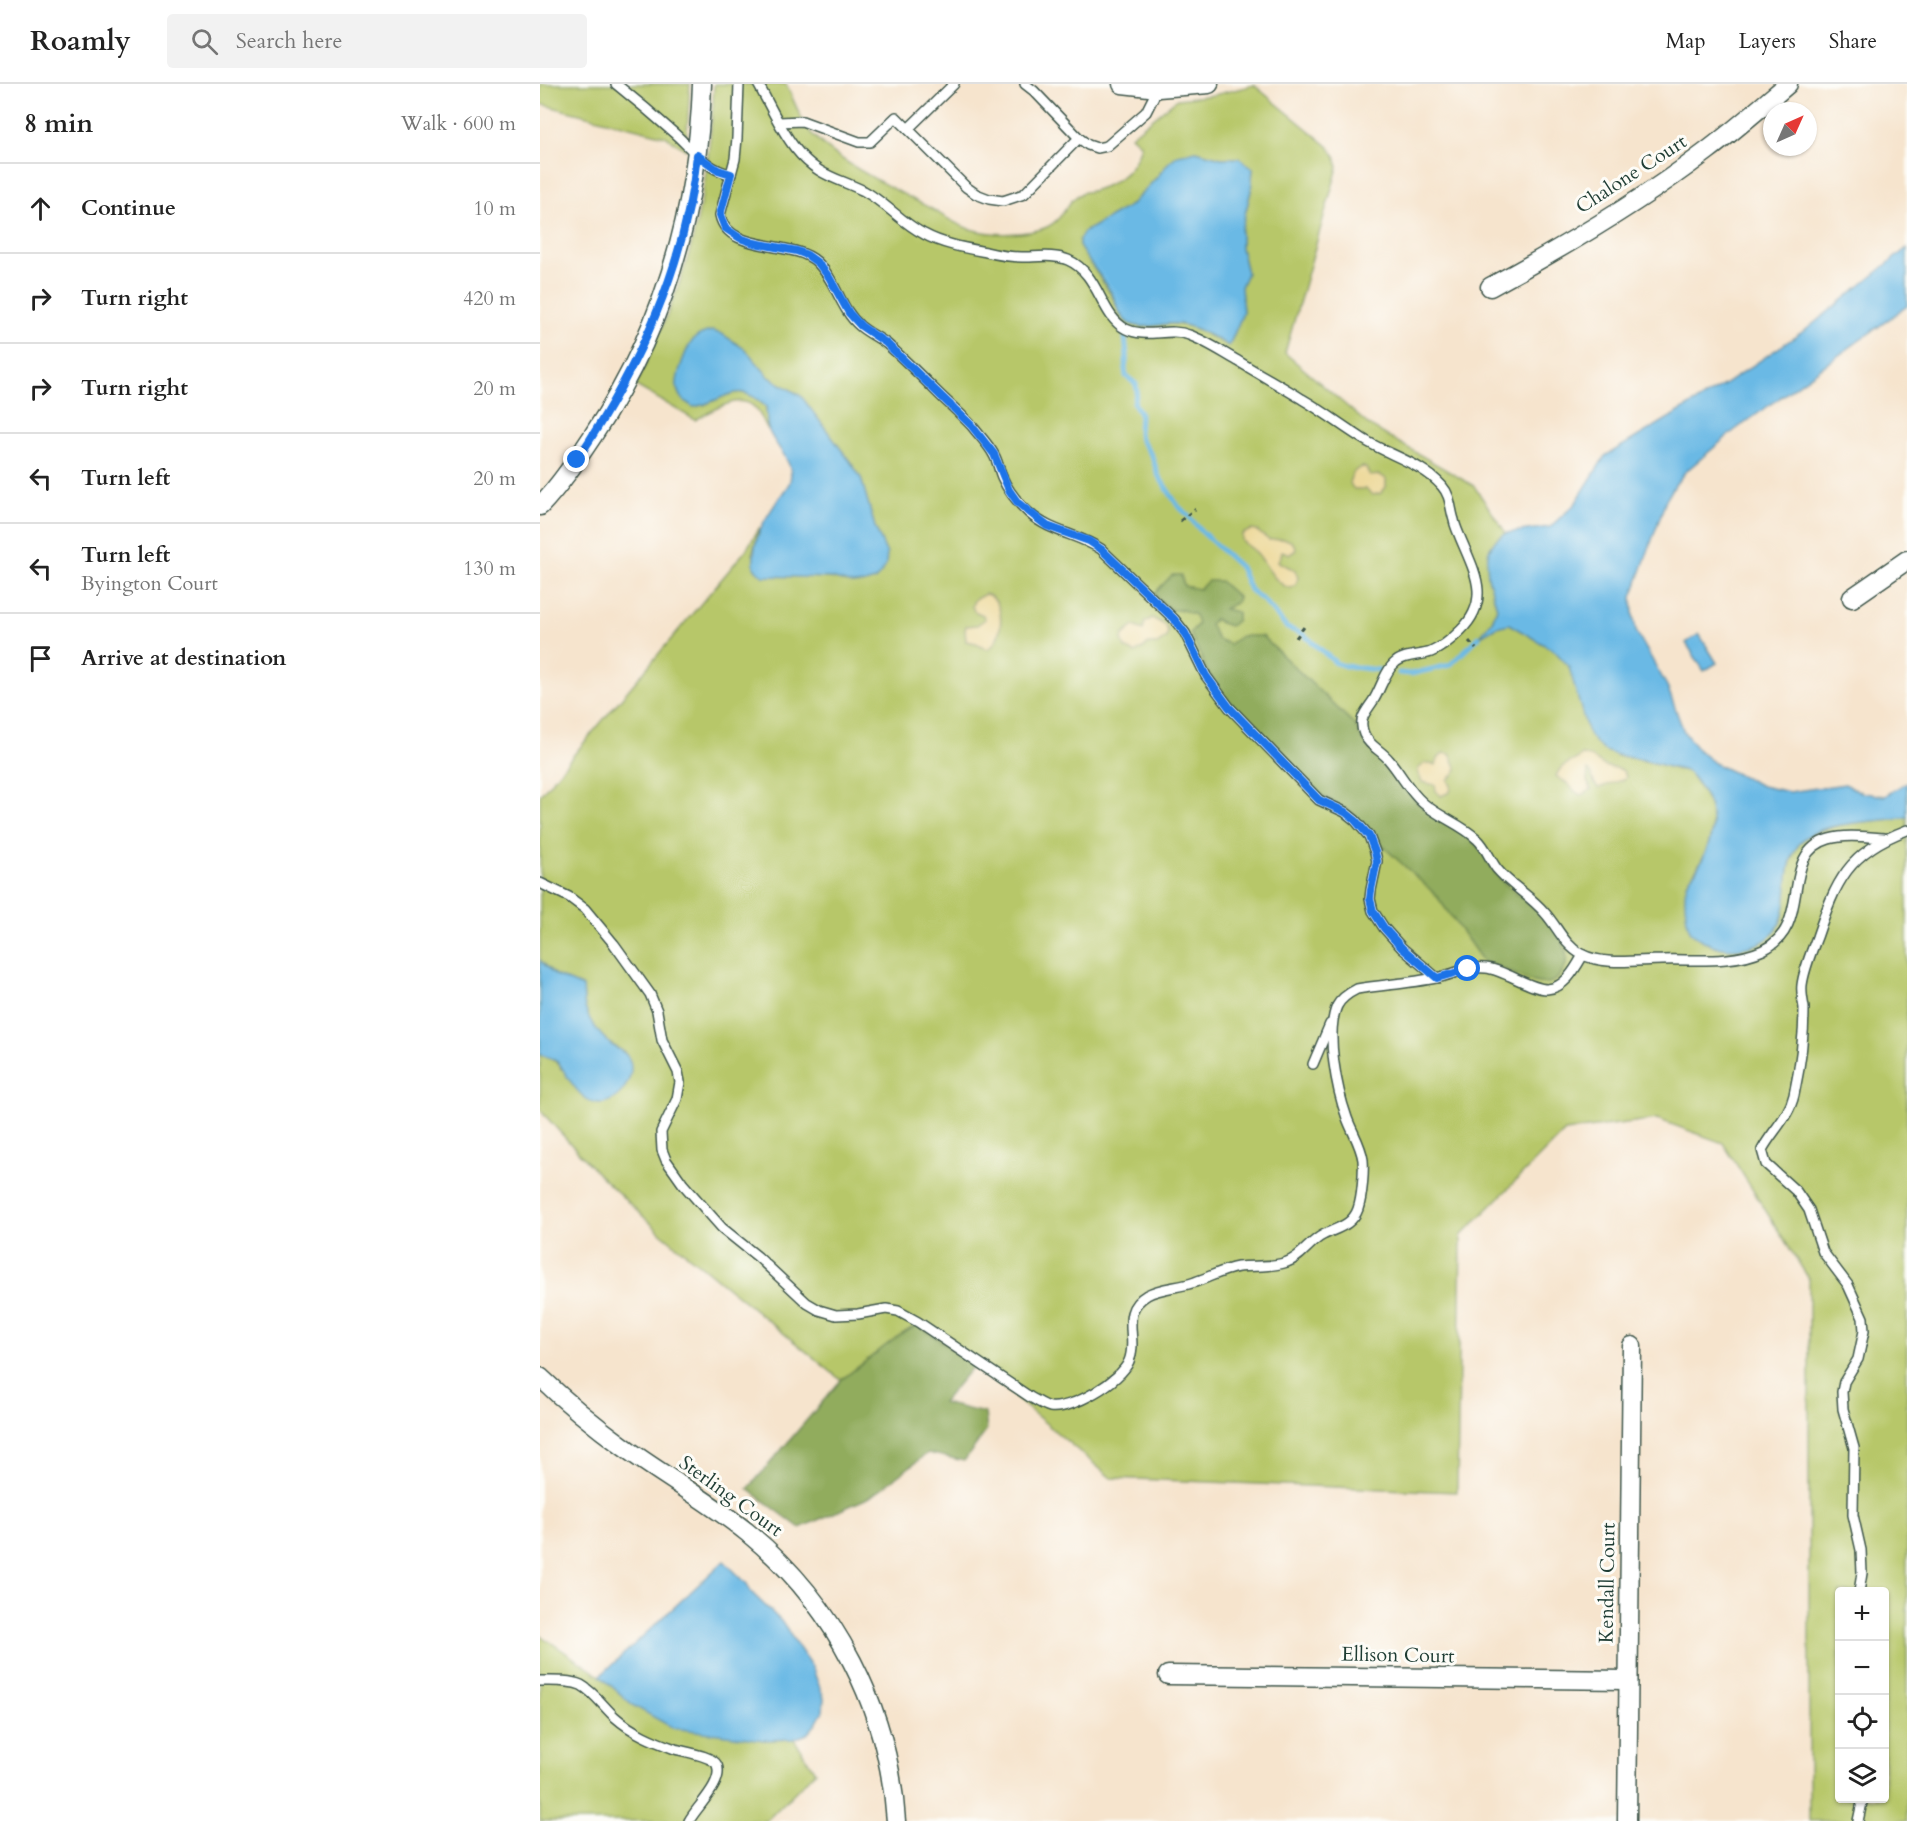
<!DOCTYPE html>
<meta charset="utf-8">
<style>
:root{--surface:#fff;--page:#f2f2f2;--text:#222;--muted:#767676;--line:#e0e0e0}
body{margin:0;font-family:Cardo,serif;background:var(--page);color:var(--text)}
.controls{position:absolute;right:18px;bottom:18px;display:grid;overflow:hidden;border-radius:6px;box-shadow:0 2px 4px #0004}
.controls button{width:54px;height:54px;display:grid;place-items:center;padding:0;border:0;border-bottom:2px solid var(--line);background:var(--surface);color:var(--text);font:30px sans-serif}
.compass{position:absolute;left:1223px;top:18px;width:54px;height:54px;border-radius:50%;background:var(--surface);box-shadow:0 2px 4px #0004;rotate:45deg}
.stop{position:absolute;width:18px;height:18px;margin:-14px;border:4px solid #1a73e8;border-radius:50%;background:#fff}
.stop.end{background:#1a73e8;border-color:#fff;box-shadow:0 2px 6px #0008}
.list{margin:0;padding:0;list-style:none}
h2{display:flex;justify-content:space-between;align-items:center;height:78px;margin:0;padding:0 24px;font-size:26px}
h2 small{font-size:20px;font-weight:400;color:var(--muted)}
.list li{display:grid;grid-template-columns:39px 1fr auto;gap:18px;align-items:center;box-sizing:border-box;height:90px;padding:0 24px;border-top:2px solid var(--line)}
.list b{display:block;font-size:22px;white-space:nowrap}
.list p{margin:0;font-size:20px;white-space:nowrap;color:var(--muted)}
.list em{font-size:20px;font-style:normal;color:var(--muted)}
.icon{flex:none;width:33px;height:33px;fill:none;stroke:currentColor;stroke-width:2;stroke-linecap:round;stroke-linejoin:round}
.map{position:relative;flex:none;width:1367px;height:1737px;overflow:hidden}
header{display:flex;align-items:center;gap:36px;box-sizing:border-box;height:84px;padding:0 30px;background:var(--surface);border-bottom:2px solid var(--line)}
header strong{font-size:28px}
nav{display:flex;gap:33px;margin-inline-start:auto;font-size:21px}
.search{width:420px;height:54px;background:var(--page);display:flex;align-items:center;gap:15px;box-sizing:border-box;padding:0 21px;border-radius:6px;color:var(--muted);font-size:22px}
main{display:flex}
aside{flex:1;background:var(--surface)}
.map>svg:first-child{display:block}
.green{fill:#b7c769;stroke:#6b824e;stroke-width:1.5;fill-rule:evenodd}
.forest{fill:#91ac5d;stroke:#587448;stroke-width:1.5}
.sand{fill:#eeda9e;stroke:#868c69;stroke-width:1.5}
.water{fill:#6bb9e5;stroke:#457b8c;stroke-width:1.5}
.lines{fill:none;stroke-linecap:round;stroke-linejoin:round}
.stream{stroke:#6bb9e5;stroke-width:5}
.service-casing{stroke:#3f564b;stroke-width:12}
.minor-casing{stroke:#3f564b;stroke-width:21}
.path{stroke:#3f564b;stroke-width:3;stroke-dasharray:4.5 4.5;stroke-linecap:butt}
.service{stroke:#fff;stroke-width:9}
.minor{stroke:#fff;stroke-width:18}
.route{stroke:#1a73e8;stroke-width:8}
.labels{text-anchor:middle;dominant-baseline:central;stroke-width:6;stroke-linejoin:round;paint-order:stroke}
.street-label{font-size:20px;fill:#1f3d34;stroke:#fdfcf7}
</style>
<header>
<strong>Roamly</strong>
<div class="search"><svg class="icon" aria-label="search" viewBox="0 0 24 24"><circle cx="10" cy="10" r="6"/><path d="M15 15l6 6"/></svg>Search here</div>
<nav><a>Map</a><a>Layers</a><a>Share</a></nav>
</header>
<main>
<aside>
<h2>8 min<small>Walk · 600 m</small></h2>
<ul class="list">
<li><svg class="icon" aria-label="ahead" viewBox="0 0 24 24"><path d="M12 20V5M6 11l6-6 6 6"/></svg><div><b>Continue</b></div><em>10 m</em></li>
<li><svg class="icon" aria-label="right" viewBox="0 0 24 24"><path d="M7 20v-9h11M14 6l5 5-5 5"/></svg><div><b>Turn right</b></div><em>420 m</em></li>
<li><svg class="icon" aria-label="right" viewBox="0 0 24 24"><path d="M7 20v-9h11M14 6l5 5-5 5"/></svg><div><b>Turn right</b></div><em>20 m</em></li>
<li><svg class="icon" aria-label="left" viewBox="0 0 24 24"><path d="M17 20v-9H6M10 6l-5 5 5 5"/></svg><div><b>Turn left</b></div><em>20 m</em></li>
<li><svg class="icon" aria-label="left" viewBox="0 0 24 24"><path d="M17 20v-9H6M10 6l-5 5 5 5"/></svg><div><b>Turn left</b><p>Byington Court</p></div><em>130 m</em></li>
<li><svg class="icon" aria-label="arrive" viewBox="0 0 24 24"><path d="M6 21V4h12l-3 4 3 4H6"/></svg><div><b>Arrive at destination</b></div></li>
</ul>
</aside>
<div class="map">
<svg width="1367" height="1737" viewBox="0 0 1367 1737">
<rect width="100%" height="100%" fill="#fdfcf7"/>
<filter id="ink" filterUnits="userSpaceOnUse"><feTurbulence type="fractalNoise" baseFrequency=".0167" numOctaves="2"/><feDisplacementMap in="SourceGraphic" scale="12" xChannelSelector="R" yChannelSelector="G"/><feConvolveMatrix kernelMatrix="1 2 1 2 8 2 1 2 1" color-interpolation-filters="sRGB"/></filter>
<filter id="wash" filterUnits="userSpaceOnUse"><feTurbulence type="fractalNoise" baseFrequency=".008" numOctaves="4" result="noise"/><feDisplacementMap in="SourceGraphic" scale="24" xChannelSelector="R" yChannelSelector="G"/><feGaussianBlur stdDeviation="1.35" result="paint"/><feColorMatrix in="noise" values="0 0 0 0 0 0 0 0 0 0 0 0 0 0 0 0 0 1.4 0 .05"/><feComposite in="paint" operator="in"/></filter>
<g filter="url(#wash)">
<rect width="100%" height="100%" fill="#f6e4cd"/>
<g class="green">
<path d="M 0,0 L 150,0 L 146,66 L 125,52 L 0,20 Z"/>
<path d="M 174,0 L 246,0 C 253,14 259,32 268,45 C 290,75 356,106 390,124 C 402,131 416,141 430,145 C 451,151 476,151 498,146 C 525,140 524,117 542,109 C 546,107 550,108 555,106 C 578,99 595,85 601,61 L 591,52 L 637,15 L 674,11 L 714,1 L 789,63 L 795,72 L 798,83 L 745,269 L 830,342 L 934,402 L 966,449 L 955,457 L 952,508 L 957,524 L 952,537 L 941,551 L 956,543 L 969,540 L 1015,567 L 1029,583 L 1034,597 L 1076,672 C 1096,674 1115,679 1135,685 C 1138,686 1145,686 1148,688 C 1152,691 1156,699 1159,703 C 1185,735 1168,771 1147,799 L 1210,863 C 1226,857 1237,849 1243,833 C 1246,812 1246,785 1256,765 C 1270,737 1338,738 1367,733 L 1367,1737 L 1269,1737 L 1269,1195 L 1183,1059 L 1117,1035 L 1025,1047 L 921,1152 L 917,1408 L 571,1394 L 435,1280 L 357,1253 L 301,1296 L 122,1150 L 56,1088 L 0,1026 L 0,970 C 8,975 19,976 21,985 L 84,968 C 68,959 52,945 46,927 C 43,919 44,910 43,903 L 15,891 L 0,876 L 0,711 L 206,466 L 220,443 L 212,470 L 269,493 L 291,494 L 313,500 L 347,470 L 335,443 L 321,394 L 312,380 L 261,312 L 229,293 L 206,266 L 182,250 L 164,321 C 192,309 201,299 226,323 L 228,346 C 224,339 221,331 216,325 C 201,306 171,328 155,336 L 96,302 C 114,262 132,223 145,182 C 164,123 171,62 174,0 ZM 656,67 L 681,74 L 699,74 L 713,84 L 711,107 L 701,146 L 701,164 L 707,189 L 701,203 L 703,229 L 689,262 L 650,242 L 626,239 L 603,243 L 581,232 L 572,212 L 539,162 L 539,156 L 544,148 L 591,121 L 618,92 L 629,78 ZM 1300,1508 L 1344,1508 L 1344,1714 L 1300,1714 Z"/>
<path d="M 0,1551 L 60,1592 L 94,1622 L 224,1656 L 254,1655 L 275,1688 L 226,1737 L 0,1737 Z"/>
</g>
<g class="forest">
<path d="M 632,491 L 641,491 L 644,502 L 659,505 L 668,497 L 680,497 L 698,513 L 696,519 L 684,525 L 697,528 L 697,536 L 690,542 L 681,539 L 675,535 L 670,540 L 677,555 L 689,560 L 701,552 L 722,552 L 816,642 C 823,663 832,662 845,676 C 856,690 865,706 878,719 C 895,737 921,743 937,761 C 947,772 951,787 963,798 C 982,816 1040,854 1024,885 C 1021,892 1015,898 1008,899 C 991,903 964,881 944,879 L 896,811 L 833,753 L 813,729 L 781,711 L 767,700 L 708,638 L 679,606 L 669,591 L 650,549 L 658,540 L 655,531 L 643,526 L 631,526 L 614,510 Z"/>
<path d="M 377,1241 L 435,1280 L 402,1319 L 445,1329 L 447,1346 L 424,1377 L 388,1369 L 330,1413 L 260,1444 L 208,1405 L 301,1296 L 357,1253 Z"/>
</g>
<g class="sand">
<path d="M 823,383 L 826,384 L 830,392 L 840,391 L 846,395 L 846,403 L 841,409 L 833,411 L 825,405 L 814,405 C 805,397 813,385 823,383 Z"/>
<path d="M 711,446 L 717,447 L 729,456 C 740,455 751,452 756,464 L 755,467 L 750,470 L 742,467 L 741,472 L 738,477 L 740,479 L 755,486 L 758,494 L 756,501 L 751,504 C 737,502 728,484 720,473 C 716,466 708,463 702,457 L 702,450 Z"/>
<path d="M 445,510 C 467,514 464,559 447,565 L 436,559 L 426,557 L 425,546 L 426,542 L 437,541 L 445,535 L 443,531 L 434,527 L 432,522 L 434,516 Z"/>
<path d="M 612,534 L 625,541 L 628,547 L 626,554 L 617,560 L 609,560 L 595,569 L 585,564 L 582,556 L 583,551 L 594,542 L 603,546 L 605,538 Z"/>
<path d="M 903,669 L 910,670 L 917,685 L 913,691 L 908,696 L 911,702 L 910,708 L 901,712 L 896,707 L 895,701 L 882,698 L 878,690 L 878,685 L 885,679 L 896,681 L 898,675 Z"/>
<path d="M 1042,671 C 1055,672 1056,678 1065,682 C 1074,686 1083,681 1086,693 L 1082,696 L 1059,704 C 1051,700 1054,690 1048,686 L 1047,697 L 1051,705 C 1039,716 1037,709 1029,701 C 1026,697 1020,696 1016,692 C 1021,678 1033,680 1042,671 Z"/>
</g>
<g class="water">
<path d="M 656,67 L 681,74 L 699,74 L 713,84 L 711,107 L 701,146 L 701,164 L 707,189 L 701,203 L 703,229 L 689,262 C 673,253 656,242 638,240 C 623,238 607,246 593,241 C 580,237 578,223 573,212 C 564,194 549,180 539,162 L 539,156 L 544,148 L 591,121 L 618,92 L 629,78 L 638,71 Z"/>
<path d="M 1367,164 L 1367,222 L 1195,346 L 1145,388 L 1135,401 L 1126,416 L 1092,513 L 1093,530 L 1096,547 L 1127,602 L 1144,648 L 1158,666 L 1176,680 L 1222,702 L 1249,708 L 1305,700 L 1323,709 L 1345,712 L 1367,698 L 1367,733 C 1340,738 1286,737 1265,754 C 1230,783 1268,849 1208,863 C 1191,867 1179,865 1164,857 C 1149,850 1148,846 1146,829 C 1145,821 1144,805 1148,798 C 1150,794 1153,790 1156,787 C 1172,760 1180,734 1162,706 C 1159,701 1152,691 1147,688 C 1143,685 1135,685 1130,683 C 1121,681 1112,678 1104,676 C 1077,670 1061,674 1047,646 L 1029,583 L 1015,567 L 969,540 L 956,543 L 939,553 L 952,537 L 957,524 L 948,493 L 947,478 L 949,466 L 955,457 L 966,449 L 1010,443 L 1035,420 L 1065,372 L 1184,301 L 1268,244 Z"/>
<path d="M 172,247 L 182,250 L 206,266 L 229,293 L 261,312 L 312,380 L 321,394 L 335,443 L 347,470 L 346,480 L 342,488 L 335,496 L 325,499 L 313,500 L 291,494 L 223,492 L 214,484 C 211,449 230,428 249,400 C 257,379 237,366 229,347 C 226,341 227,330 226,323 C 196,293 186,318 153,323 C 146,318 139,314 137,305 C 135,294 146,263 154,255 C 159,250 166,248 172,247 Z"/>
<path d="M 1159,550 L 1177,579 L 1164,587 L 1146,559 Z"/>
<path d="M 0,876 L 15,891 L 43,903 C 44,910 43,919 46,926 C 49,937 61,952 70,960 C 77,965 87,968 90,977 C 96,997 74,1025 53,1018 C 38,1013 28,993 20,981 C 17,975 5,973 0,970 Z"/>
<path d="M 184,1477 L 207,1500 L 211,1508 L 241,1537 L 272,1583 L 284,1614 L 283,1627 L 276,1640 L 267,1650 L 254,1655 L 224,1656 L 133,1644 L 94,1622 L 60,1592 Z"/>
</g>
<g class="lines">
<g class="stream">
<path d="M 585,253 L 587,272 L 585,284 L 586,292 L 596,300 L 597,307 L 594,319 L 600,329 L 599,350 L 601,356 L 612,372 L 618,391 L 638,422 L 647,430 L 661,447 L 700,483 L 710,506 L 724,517 L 747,544 L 763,550 L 796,579 L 805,582 L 839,586"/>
<path d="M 859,589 L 871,590 L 910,581 L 939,553"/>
</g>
</g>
</g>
<g filter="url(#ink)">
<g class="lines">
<defs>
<g id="service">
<path d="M 76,0 C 96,16 115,32 134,49 C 151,64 168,87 191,90"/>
<path d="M 199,0 L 197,54 L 195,75 L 180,131 C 188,170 252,155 277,178 C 296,196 300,225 320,242 C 328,249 338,253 347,260 C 364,275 380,291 396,307 C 408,319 421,330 432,342 C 439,351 449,361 454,371 C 458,378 459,386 462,393 C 468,407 477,418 489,429 C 510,448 538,450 561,465 L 634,535 L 645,549 L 666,592 L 689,623 L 779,716 L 805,728 L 815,736 L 829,752 L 835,768 L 837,777 L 831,806 L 830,815 L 833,827 L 844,844 L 862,864 L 897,894"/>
<path d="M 218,0 C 230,21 240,45 255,64 C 277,92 295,93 324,107 C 346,119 362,139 384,150 C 402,160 425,164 446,168 C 458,171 470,173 482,173 C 497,173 514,170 528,176 C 560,190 560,232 586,245 C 606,255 629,243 649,251 C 666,257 682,268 698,277 C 719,290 741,302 762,315 C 783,327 802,342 823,355 C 848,371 882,379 902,402 C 911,412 910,424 914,436 C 915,442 918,448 920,453 C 934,487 952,515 921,546 C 912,555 903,563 891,568 C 881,572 865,570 856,578 C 845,586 841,605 833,617 C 825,629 818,635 824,650 C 829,662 841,666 849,676 C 861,690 869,707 883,719 C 899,733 921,740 937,755 C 946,763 950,776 957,785 C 971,802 991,812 1005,829 C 1017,842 1024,861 1041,870 C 1064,882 1097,876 1122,876 C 1154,875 1193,880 1223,866 C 1275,841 1237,770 1289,755 C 1307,750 1326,753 1344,754"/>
<path d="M 485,0 L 494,7 L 539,54"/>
<path d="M 239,38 L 262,37 L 319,58 L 330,58 L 356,33 L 426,103 L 436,110 L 449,115 L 463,117 L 484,110 L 539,54 L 548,61 L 557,64 L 567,62 L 606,28 L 618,4"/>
<path d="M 368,45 L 414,0"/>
<path d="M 0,799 L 29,813 L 45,825 L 74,860 L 110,910 L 117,927 L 122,956 L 138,988 L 140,998 L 137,1015 L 121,1048 L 122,1066 L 126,1076 L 143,1100 L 182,1144 L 218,1173 L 267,1219 L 279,1226 L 296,1231 L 318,1230 L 346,1225 L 358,1227 L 378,1238 L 490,1313 C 496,1316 503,1321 510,1323 C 532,1326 581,1297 589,1277 C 599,1254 578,1228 607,1211 C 622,1203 639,1204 655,1198 C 670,1193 682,1186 698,1183 C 714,1181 732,1184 747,1178 C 762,1173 769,1158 783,1151 C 796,1144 812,1142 818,1125 C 822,1113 824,1089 823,1076 C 821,1061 812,1048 807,1034 C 797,1006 785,949 797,922 C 801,914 809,909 817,905 C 843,901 870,899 896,894 C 912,891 928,882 946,884 C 965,886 990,905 1007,905 C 1025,904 1035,885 1043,871"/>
<path d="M 773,980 L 790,940"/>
<path d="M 1319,1508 L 1322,1489 L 1321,1466 L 1313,1431 L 1314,1364 L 1303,1325 L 1302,1308 L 1304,1298 L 1318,1275 L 1324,1247 L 1323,1234 L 1308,1201 L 1283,1168 L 1269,1126 L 1256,1107 L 1226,1080 L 1222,1066 C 1232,1047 1249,1033 1254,1011 C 1260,983 1264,953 1264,924 C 1263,917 1261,909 1262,901 C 1264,885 1271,869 1277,853 C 1296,797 1308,768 1367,746"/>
<path d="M 0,1597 C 13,1597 29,1596 41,1601 C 54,1608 64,1623 75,1633 C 93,1649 113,1657 135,1665 C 145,1668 173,1672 177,1681 C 184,1699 157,1722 149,1737"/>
<path d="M 1318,1737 L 1323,1714"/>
</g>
<g id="minor">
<path d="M 582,0 L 618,4 L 669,0"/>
<path d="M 950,203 C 1024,163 1099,119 1167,67 C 1195,46 1221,23 1248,0"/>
<path d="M 0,422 C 20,401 36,377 52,353 C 123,246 158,128 162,0"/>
<path d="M 1312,514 L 1367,476"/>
<path d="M 0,1293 C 26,1318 55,1342 84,1363 C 125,1393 169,1417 208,1449 C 295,1520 349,1625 356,1737"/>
<path d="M 628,1591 L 1088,1596"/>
<path d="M 1087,1737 L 1092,1262"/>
</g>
</defs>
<use href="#service" class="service-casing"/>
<use href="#minor" class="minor-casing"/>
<g class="path">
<path d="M 640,437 L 655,425"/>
<path d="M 756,554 L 764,543"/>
<path d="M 929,557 L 936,565"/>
</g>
<use href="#service" class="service"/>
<use href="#minor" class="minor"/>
</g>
</g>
<g class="lines" filter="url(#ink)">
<path class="route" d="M 37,376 C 98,283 146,183 157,71 L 178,86 L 191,90 L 180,131 L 185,144 L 200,154 L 214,159 L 257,167 L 267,171 L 278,179 L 289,193 L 309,229 L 321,242 L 346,259 L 431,341 L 454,370 L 469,406 L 478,419 L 507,442 L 549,457 L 561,465 L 634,535 L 645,549 L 666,592 L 689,623 L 779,716 L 805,728 L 815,736 L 829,752 L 835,768 L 837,777 L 831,806 L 830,815 L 833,827 L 844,844 L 862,864 L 897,894 L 928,885"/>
</g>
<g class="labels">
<g class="street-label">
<text transform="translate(1091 90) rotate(-33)">Chalone Court</text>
<text transform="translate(191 1412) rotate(36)">Sterling Court</text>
<text transform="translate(1067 1499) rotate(-89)">Kendall Court</text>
<text transform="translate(858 1571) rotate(1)">Ellison Court</text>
</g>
</g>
</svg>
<div class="controls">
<button>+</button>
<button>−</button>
<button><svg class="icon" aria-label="locate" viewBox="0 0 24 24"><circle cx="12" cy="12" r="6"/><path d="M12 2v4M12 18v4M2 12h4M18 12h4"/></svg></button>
<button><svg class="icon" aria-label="layers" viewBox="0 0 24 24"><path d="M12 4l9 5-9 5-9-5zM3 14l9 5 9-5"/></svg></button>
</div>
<svg class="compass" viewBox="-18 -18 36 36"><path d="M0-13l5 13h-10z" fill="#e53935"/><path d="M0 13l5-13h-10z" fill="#767676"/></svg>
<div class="stop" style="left:928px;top:885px"></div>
<div class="stop end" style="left:37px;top:376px"></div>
</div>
</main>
